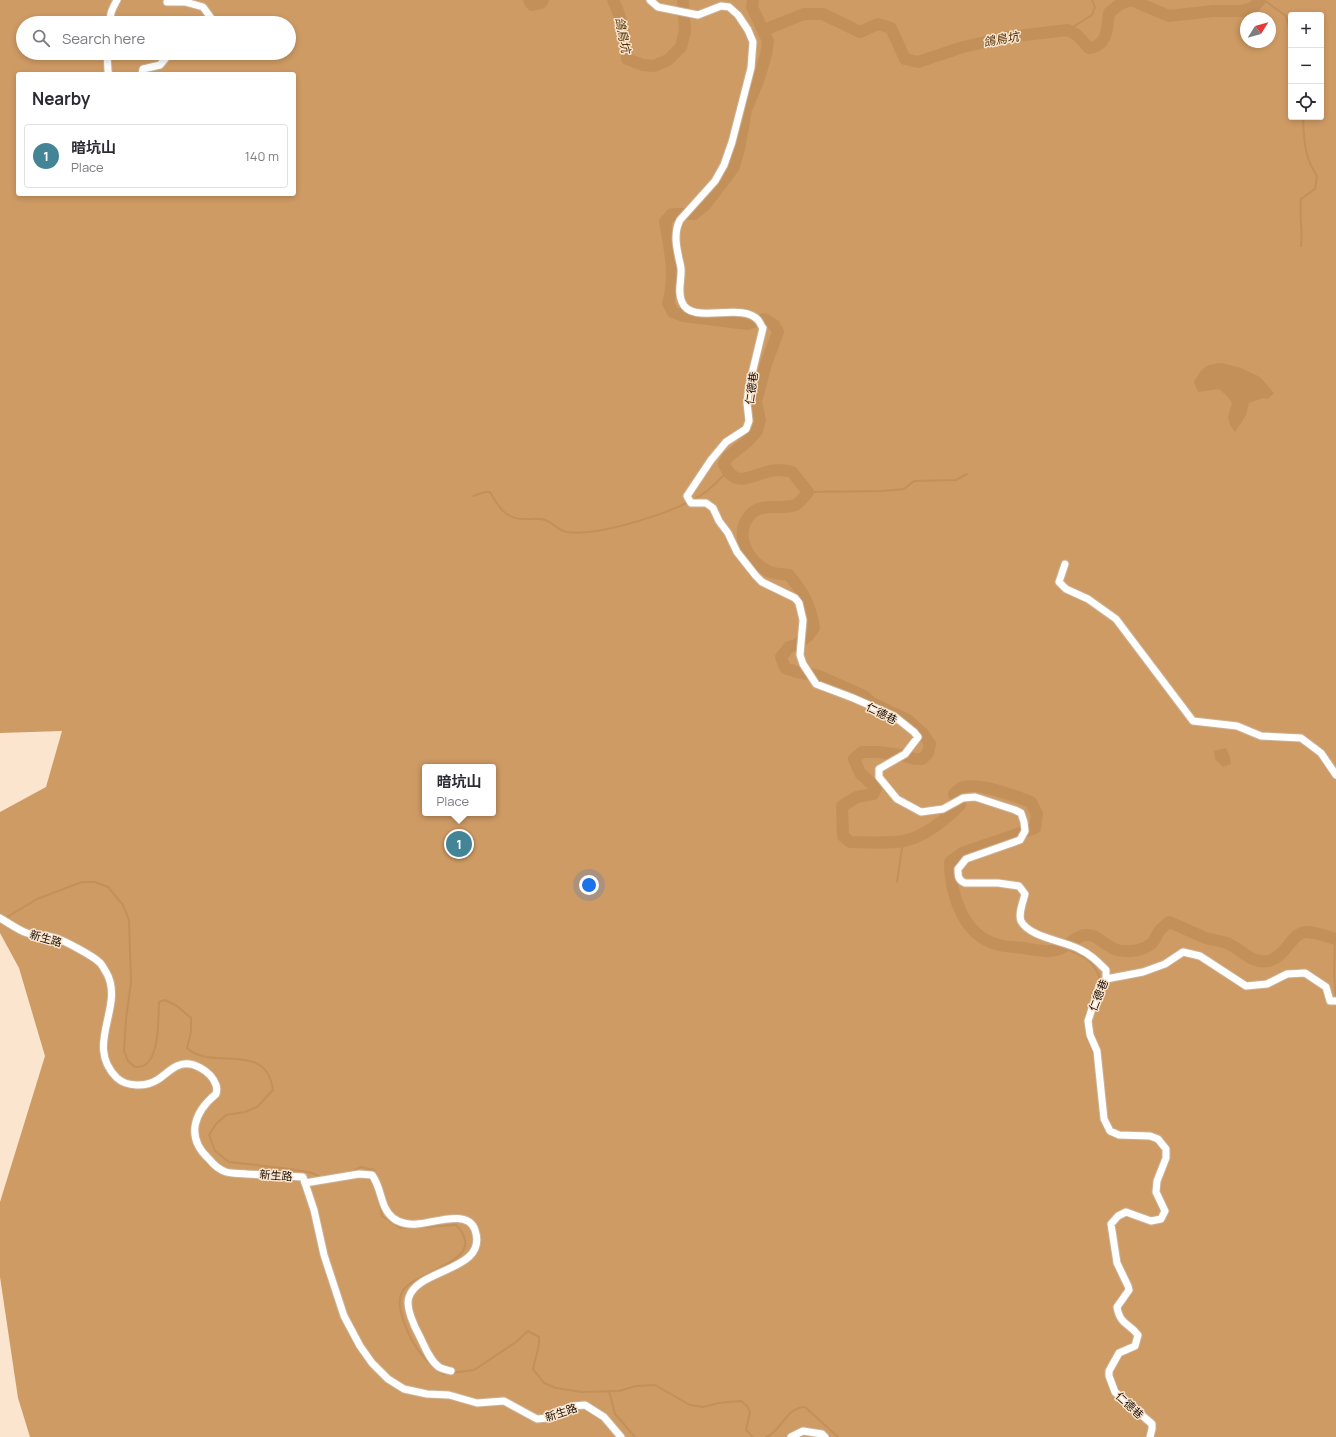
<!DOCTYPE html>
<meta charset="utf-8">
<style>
:root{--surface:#fff;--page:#f2f2f3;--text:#2b2b33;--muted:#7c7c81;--line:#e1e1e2;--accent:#438596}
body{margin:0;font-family:Manrope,"Noto Sans TC",sans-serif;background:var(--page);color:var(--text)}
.controls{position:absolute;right:12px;top:12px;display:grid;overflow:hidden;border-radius:4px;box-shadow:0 2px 6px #0003}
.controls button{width:36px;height:36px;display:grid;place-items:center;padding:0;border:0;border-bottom:1px solid var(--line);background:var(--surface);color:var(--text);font:20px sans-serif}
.compass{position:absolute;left:1240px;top:12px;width:36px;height:36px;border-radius:50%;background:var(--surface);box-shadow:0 2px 6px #0003;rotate:53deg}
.you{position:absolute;left:589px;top:885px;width:14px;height:14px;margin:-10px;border:3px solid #fff;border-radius:50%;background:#1a73e8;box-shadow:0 0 0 6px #1a73e833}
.badge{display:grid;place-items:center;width:26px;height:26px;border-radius:50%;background:var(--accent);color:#fff;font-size:13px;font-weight:700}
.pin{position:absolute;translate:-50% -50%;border:2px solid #fff;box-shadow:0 1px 4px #0006}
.popup{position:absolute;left:422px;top:764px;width:74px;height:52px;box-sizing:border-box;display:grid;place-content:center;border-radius:4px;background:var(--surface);filter:drop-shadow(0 1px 3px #0005);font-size:13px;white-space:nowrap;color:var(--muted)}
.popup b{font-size:15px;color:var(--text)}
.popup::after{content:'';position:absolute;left:50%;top:100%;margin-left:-8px;border:8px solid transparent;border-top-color:var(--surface)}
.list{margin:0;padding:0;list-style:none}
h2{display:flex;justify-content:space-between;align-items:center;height:52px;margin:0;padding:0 16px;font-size:17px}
h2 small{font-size:13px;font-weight:400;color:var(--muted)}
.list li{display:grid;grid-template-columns:26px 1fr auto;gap:12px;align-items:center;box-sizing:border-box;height:64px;margin:0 8px 8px;padding:0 8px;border:1px solid var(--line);border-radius:4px}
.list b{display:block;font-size:15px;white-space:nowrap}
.list p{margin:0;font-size:13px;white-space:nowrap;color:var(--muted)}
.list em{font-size:13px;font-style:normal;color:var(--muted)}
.icon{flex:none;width:22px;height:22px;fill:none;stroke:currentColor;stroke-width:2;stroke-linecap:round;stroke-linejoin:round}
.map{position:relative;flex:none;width:1336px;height:1437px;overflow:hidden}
.search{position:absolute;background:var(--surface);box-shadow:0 2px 6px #0003;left:16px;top:16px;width:280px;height:44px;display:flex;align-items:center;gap:10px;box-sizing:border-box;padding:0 14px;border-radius:22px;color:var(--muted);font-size:15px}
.panel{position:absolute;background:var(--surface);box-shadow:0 2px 6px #0003;left:16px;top:72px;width:280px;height:124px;border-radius:4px}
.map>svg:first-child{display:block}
.forest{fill:#cf9b64;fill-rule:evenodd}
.water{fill:#c39059}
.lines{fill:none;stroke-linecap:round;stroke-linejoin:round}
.stream{stroke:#c39059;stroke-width:2}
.river{stroke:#c39059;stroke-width:12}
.street-casing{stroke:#cbb195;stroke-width:9}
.street{stroke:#fff;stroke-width:7}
.labels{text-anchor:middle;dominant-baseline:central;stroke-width:3;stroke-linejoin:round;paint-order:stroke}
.street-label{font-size:11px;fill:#170e05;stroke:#fbe5ce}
.water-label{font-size:12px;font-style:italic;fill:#512f00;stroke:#fbe5ce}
</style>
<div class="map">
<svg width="1336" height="1437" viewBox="0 0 1336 1437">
<rect width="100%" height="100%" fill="#fbe5ce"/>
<path class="forest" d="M 0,0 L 1336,0 L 1336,1437 L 30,1437 L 18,1398 L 0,1277 L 0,1202 L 45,1056 L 19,968 L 0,933 L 0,812 L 46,787 L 62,731 L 0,733 ZM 1291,15 L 1321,15 L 1321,117 L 1291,117 ZM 1246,18 L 1270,18 L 1270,42 L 1246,42 ZM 23,23 L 289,23 L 289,53 L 23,53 ZM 18,74 L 294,74 L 294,194 L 18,194 ZM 425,767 L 493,767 L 493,813 L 425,813 Z"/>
<g class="water">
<path d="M 1222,363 L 1241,368 L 1260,377 L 1274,393 L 1268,399 L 1263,398 L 1249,403 L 1246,415 L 1235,432 L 1230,425 L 1228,417 L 1232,403 L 1227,396 L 1219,389 L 1198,392 L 1194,382 C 1202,368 1205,364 1222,363 Z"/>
<path d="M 1226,748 L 1230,757 L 1231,764 L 1223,767 L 1215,759 L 1214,751 Z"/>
</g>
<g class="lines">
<g class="stream">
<path d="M 1264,0 L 1286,16 L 1291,34"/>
<path d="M 1068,30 L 1092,15 L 1095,7 L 1092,0"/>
<path d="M 1301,246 C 1303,230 1299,216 1301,199 L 1315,189 L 1317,176 C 1304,157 1304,139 1303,117"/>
<path d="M 808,492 L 882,491 L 904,489 L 914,481 L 956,480 L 967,474"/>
<path d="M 473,496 L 485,492 L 490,492 C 499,508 506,520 527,519 C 532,519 540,518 545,520 C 552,522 558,530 566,532 C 598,537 681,511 707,491 C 714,485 721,478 727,472"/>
<path d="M 897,882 L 903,841"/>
<path d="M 4,919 L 37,899 L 82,882 L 95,882 L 108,887 L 123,905 L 129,920 L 131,982 L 126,1019 L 124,1051 L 128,1061 L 135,1067 C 139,1067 142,1067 145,1065 C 160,1055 158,1018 159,1002 L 165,1000 L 177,1006 L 191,1018 L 191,1032 L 187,1048 C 212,1072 266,1039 273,1090 L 257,1107 L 245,1112 L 226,1115 L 216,1124 L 209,1135 L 215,1151 L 229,1162 L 290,1169 L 312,1173 L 322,1178"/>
<path d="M 1335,939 L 1334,974 L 1336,999"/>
<path d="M 1064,948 C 1083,956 1093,958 1100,979 L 1093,990 L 1090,1005"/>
<path d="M 1086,1031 L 1086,1036 L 1094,1054 L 1095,1065"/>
<path d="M 1100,1109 L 1100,1118"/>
<path d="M 351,1172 L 361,1167 L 374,1170 L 374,1173"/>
<path d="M 376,1190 L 382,1216 L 400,1228 L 411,1227"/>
<path d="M 423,1227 L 456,1225 C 492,1262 414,1270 402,1292 C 397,1302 401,1314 405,1325 C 411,1341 420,1356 434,1367"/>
<path d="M 439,1371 L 443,1374 L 474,1370 L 516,1342 L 528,1331 L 539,1337 C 540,1348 535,1358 533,1369 L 544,1383 L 556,1388 L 582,1392 L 619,1391 L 636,1386 L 655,1385 L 690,1405 L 703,1407 L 719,1403 L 741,1401 L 747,1406 L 750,1412 L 746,1430 L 753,1437"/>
<path d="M 609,1391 L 615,1414 L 635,1437"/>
<path d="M 766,1437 C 781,1432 786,1407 805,1407 L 838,1437"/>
</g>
<g class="river">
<path d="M 529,0 L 532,5 L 541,3 L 543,0"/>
<path d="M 613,0 C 623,20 625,37 627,59 L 643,65 L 654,66 L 668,60 L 681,47 L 685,31 L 683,0"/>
<path d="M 753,0 L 752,7 L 768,41 L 766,55 L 758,81 L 746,110 L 739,149 L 734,167 L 705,205 L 694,214 L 672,214 L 665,222 C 670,249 676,276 668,303 L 673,312 L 684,316 L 747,324 L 764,319 L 774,325 L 778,332 L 766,364 L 756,402 L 760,420 L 757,431 L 748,441 L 728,457 L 724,464 C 737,494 758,469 779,470 C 783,470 788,471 792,472 L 808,492 C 804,497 800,503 795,505 C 781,510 761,502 750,515 C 733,534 748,562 768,571 C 774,574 783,574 789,575 C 804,593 810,605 814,628 L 808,636 L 796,645 L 789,647 L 781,657 L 785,668 L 797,672 L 819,676 L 864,696 L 872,703 L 908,720 L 924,735 L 930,744 L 928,753 L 922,759 L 915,759 L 901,755 L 878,752 L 862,752 L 854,759 L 860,773 L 876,788 L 873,794 L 857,797 L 842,806 L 843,836 L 850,842 C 865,842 888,844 903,841 C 925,837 944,821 960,805 L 954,794 C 956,792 959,789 961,788 C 976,781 1016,796 1031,802 L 1037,814 L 1035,828 L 962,853 L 950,862 C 950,893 963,935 996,944 C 1004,947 1014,947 1023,948 C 1032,949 1042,952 1050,951 C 1066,951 1073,936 1085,935 C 1096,934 1100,941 1109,946 C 1120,954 1141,953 1152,943 C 1155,940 1157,934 1160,930 C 1163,927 1166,925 1169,922 C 1182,927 1193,933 1206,938 C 1213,940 1220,941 1227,943 C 1241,949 1251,964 1268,961 C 1287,957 1292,930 1308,932 C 1317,933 1327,936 1335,939"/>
<path d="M 764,30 L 804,14 L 823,14 L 860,32 L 878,24 L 891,28 L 905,59 L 918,62 L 963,47 L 1008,37 L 1068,30 L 1077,35 L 1089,48 C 1108,46 1107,28 1109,13 L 1120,4 L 1131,0 L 1169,16 L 1213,11 L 1241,11 L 1253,8 L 1260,0"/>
</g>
<defs>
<g id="street">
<path d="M 650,0 L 658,7 L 698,15 L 721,6 L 729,7 L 738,15 L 748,30 L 753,42 L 751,68 L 732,142 L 724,165 L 715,181 L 680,220 C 672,235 678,253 681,268 C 682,280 677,291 682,302 C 691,326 742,301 758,320 C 760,322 761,326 763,328 L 749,386 L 747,403 L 749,421 L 746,429 L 726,442 L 711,460 L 687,496 L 691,503 L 706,503 L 713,508 L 719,521 L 728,533 L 737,552 L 756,576 L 762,582 L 795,598 L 799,603 L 803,620 L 800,655 L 803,664 L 816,684 L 853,698 L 894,716 L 914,732 L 918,737 L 905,754 L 879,769 L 879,777 L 897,799 L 921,812 L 943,809 L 963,798 L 975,797 L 1015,810 L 1021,813 L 1024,822 L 1025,831 L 1020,840 L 966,859 L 958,869 C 958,876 958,880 965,883 L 998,883 L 1019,886 L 1025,894 C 1023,902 1018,914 1021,921 C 1029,937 1064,941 1079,949 C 1090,954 1097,961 1106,970 L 1106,979 L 1099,987 L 1088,1021 L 1090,1035 L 1097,1051 L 1104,1119 L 1110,1131 L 1119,1135 L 1150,1136 L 1158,1139 L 1166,1149 L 1166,1158 L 1157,1181 L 1156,1192 L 1165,1211 L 1161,1219 L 1151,1221 L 1126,1212 L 1118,1216 L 1111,1224 L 1117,1263 L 1128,1286 L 1129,1290 L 1117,1307 C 1120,1325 1129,1323 1138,1335 L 1135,1346 L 1119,1353 L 1109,1371 L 1109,1376 L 1115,1392 L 1152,1424 L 1152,1429 L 1150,1437"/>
<path d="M 167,2 L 185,2 L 203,7 L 211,18 L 210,23"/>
<path d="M 111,23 C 109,13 113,8 117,0"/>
<path d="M 107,53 L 108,71 L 109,74"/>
<path d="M 142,74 L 143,69 L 160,65 L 170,53"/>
<path d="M 1065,564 L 1059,582 L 1066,589 L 1088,599 L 1116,619 L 1193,721 L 1237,726 L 1261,736 L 1301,738 L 1321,753 L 1336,775"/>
<path d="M 0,918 C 9,923 18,930 27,933 C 36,936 47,935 56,938 C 65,941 93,956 99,962 C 102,964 104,969 106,972 C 126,1006 83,1045 117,1078 C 127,1087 146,1087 157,1080 C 164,1076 170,1069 177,1066 C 191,1059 211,1071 216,1085 C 217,1088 217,1091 216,1094 C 194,1112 185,1137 209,1159 C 213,1164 220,1170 226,1172 C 232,1174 241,1173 247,1174 C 266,1175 284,1176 303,1177 L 314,1210 L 324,1255 L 344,1316 L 360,1346 L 372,1363 L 388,1379 L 404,1389 L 427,1394 L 449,1395 L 477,1403 L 504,1401 L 537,1419 L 547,1418 L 556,1412 L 574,1406 L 585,1405 L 604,1417 L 621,1437"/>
<path d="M 1106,979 L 1143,972 L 1165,964 L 1183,952 L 1200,956 L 1246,986 L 1267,984 L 1287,974 L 1305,973 L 1326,987 L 1330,1001 L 1336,1001"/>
<path d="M 305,1183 L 359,1174 L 372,1175 C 382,1188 380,1208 393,1218 C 399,1223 410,1225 417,1224 C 431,1224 468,1208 475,1230 C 489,1271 418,1268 409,1297 C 405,1307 415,1328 420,1337 C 425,1347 430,1361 439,1367 C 442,1369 447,1370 451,1371"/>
<path d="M 791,1437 L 803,1431 L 822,1434 L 825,1437"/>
</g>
</defs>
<use href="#street" class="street-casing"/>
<use href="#street" class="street"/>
</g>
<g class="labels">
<g class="street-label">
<text transform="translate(751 388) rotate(-82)">仁德巷</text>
<text transform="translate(882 713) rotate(27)">仁德巷</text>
<text transform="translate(46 938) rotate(16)">新生路</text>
<text transform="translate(1098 995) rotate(-68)">仁德巷</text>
<text transform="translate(276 1175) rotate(4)">新生路</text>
<text transform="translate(1130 1405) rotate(43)">仁德巷</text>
<text transform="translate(561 1412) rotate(-18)">新生路</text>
</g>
<g class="water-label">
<text transform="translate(623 35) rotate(79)">鴿鳥坑</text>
<text transform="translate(1001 39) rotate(-10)">鴿鳥坑</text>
</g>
</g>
</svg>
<div class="controls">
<button>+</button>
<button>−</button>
<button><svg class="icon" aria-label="locate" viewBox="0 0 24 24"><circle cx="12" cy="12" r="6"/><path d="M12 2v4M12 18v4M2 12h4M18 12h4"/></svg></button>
</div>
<svg class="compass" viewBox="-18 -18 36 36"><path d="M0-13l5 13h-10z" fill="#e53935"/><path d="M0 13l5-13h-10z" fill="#7c7c81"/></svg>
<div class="you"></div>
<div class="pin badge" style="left:459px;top:844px">1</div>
<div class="popup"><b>暗坑山</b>Place</div>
<div class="search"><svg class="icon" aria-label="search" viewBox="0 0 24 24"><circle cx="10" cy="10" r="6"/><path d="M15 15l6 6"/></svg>Search here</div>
<section class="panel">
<h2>Nearby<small></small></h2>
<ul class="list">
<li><span class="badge">1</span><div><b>暗坑山</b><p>Place</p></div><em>140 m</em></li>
</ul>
</section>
</div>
